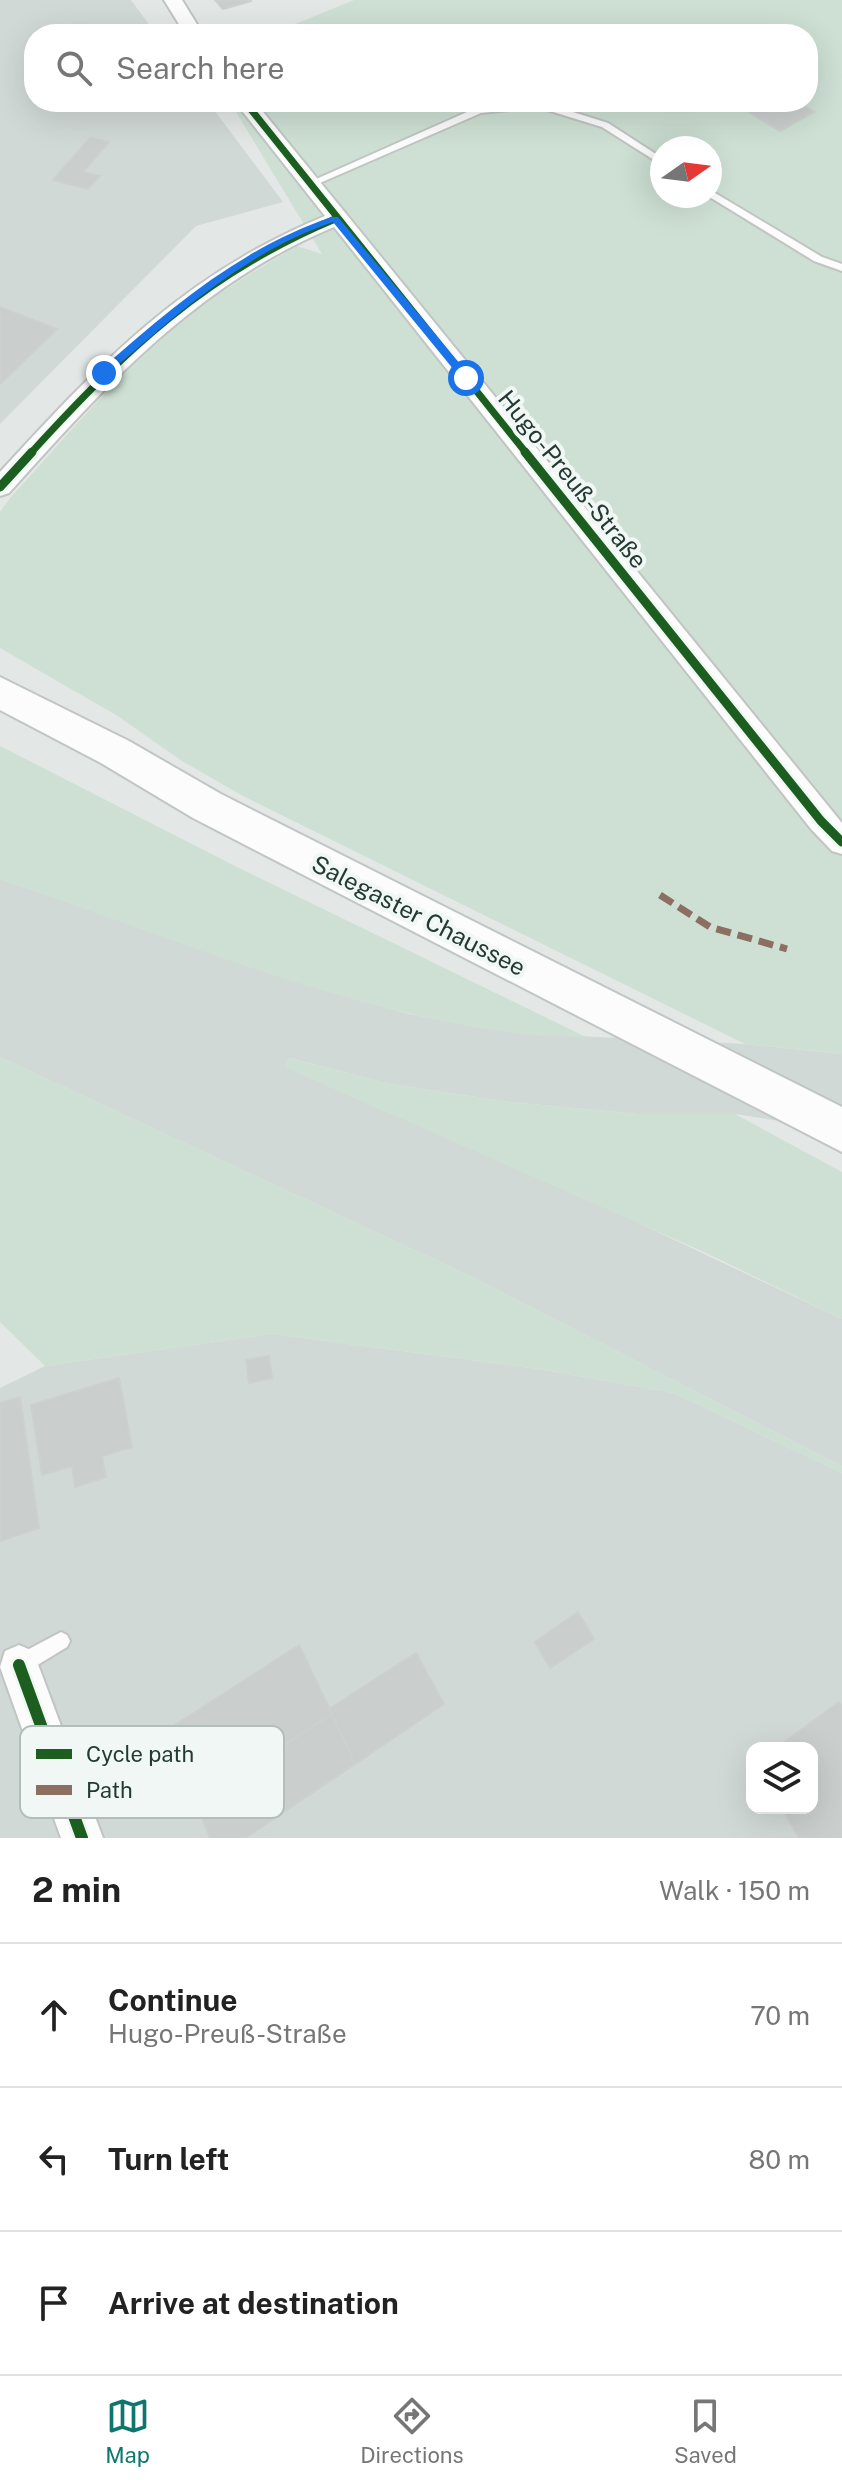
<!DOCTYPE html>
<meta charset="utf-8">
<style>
:root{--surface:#fff;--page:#f6f6f6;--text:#222;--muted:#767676;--line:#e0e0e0;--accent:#0f766e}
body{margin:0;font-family:"Public Sans",sans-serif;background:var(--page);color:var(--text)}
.controls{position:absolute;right:24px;bottom:24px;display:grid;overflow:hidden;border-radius:16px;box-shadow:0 8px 32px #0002}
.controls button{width:72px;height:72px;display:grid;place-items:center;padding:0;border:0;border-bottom:2px solid var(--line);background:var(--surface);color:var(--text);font:40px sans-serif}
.compass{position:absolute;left:650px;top:136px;width:72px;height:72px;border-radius:50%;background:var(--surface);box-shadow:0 8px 32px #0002;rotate:76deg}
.stop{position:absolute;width:24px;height:24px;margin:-18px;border:6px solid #1a73e8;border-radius:50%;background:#fff}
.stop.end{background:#1a73e8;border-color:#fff;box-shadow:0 2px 8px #0008}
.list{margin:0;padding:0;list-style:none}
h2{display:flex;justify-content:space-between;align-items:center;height:104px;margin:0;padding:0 32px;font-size:34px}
h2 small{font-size:26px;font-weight:400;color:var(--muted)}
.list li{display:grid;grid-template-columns:52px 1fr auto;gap:24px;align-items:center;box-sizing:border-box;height:144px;padding:0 32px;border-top:2px solid var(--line)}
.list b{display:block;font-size:30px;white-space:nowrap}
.list p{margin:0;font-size:26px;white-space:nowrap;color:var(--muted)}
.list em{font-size:26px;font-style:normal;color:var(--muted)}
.icon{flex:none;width:44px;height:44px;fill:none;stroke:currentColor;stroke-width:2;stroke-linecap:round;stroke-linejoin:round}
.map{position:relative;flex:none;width:842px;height:1838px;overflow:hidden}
.search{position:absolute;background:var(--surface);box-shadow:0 8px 32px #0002;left:24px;right:24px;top:24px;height:88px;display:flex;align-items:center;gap:20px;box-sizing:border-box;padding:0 28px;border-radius:32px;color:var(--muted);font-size:30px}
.sheet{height:536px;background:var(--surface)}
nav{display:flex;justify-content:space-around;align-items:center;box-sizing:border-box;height:112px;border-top:2px solid var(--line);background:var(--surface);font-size:22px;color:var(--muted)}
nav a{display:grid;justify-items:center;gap:4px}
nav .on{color:var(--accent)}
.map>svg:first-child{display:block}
.built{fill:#d1d9d6;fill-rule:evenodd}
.green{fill:#cde0d3;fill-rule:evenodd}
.building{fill:#cacfcd;stroke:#ccd1cf;stroke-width:2}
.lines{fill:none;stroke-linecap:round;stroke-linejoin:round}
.service-casing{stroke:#c0c5c3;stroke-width:4}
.minor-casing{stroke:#c0c5c3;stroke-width:4}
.secondary-casing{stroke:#c0c6c3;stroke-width:4}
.service{fill:#fbfcfb;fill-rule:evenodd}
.minor{fill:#fbfcfb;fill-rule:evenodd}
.secondary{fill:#fbfcfb;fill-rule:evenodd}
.quiet{stroke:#8d6e63;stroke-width:7;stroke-dasharray:15 7;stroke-linecap:butt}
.cycleway-far2-casing{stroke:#f1f7f4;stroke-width:10}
.cycleway-far1-casing{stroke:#f1f7f4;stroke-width:14}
.cycleway-casing{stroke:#f1f7f4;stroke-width:17}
.cycleway-far2{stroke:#1b5e20;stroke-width:7}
.cycleway-far1{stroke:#1b5e20;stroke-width:9}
.cycleway{stroke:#1b5e20;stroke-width:12}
.route{fill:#1a73e8}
.labels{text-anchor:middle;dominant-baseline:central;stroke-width:8;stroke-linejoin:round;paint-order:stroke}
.street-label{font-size:24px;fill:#233933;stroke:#f1f7f4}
.key{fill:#f1f7f4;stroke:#b3beba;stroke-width:2}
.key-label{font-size:22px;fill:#233933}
</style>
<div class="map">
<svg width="842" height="1838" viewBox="0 0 842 1838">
<rect width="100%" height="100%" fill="#e3e8e6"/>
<g class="built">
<path d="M 0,0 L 131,0 L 156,34 L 34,34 L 34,102 L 208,102 L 283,202 L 196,226 L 0,424 Z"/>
<path d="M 0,879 L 320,989 L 409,1014 L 515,1033 L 745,1044 L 842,1054 L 842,1131 L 735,1114 L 638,1114 L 510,1102 L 390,1084 L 289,1058 L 842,1319 L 842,1466 L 470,1276 L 0,1057 Z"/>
<path d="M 272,1334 L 539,1369 L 674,1393 L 842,1473 L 842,1838 L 0,1838 L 0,1388 L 45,1366 ZM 752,1748 L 812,1748 L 812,1808 L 752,1808 Z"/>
</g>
<g class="green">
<path d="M 354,0 L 842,0 L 842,1054 L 745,1044 L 243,796 L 182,761 L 116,715 L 0,648 L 0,512 L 11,497 C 64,439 114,378 174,328 C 211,296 255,271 297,246 L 322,254 L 230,102 L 808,102 L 808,34 L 271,34 ZM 662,148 L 710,148 L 710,196 L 662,196 Z"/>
<path d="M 0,746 L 239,868 L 586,1037 C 562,1036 537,1036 513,1033 C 337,1009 167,936 0,879 Z"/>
<path d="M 0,1057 L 470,1276 L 842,1466 L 842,1473 L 674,1393 L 539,1369 L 272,1334 L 45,1366 L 0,1322 Z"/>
<path d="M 288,1058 L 390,1084 L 510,1102 L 638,1114 L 735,1114 L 842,1172 L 842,1319 L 704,1252 L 284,1067 Z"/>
</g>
<g class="building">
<path d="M 215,0 L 250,0 L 251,1 L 223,9 Z"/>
<path d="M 757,102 L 797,102 L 814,112 L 780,131 L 744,109 Z"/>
<path d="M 90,138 L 109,142 L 83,172 L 100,176 L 88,189 L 53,180 Z"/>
<path d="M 0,307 L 57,329 L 0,384 Z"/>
<path d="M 269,1356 L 272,1378 L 249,1383 L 246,1360 Z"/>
<path d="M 119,1378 L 132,1447 L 102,1456 L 106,1477 L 75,1487 L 72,1466 L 42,1475 L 31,1405 Z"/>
<path d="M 20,1397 L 39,1528 L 0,1541 L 0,1403 Z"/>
<path d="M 578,1612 L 594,1639 L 550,1668 L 535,1642 Z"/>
<path d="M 299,1645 L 332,1714 L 196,1803 L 166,1731 Z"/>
<path d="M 416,1653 L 444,1704 L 355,1764 L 329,1709 Z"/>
<path d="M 839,1702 L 842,1706 L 842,1838 L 799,1838 L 782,1808 L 812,1808 L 812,1748 L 776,1748 Z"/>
<path d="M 332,1714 L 355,1764 L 245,1838 L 210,1838 L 196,1803 Z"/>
</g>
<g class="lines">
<defs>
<g id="service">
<path d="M 531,102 L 541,102 L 608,123 L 662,158 L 662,165 L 602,127 L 537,107 L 481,113 L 313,186 L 305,184 L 476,108 Z"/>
<path d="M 710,190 L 822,257 L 842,264 L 842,271 L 814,261 L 708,196 L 710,196 Z"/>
<path d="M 61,1632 L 67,1635 L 70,1641 L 67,1647 L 26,1672 L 19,1674 L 12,1672 L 10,1665 L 12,1658 Z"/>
</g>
<g id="minor">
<path d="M 164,0 L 182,0 L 203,34 L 185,34 Z"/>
<path d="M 235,102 L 255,102 L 842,823 L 842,854 L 832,851 L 811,829 L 334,227 C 197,284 106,385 9,493 L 0,496 L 0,472 C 101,362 184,274 325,216 Z"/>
<path d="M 19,1645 L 33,1651 L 103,1838 L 61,1838 L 0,1667 L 5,1651 Z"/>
</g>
<path id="secondary" d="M 0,677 L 129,741 L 221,794 L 842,1107 L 842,1152 L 193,818 L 101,763 L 0,710 Z"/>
</defs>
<use href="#service" class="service-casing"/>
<use href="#minor" class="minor-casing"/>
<use href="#secondary" class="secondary-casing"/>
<use href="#service" class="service"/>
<use href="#minor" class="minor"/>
<use href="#secondary" class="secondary"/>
<path class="quiet" d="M 660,895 L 710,927 L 787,949"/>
<defs>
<g id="cycleway-far2">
<path d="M 245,102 L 527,454"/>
<path d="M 30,454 C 124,351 204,274 335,219"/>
</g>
<g id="cycleway-far1">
<path d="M 525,452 L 821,821 L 842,842"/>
<path d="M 0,487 L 32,452"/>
</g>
<path id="cycleway" d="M 19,1665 L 82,1838"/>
</defs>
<use href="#cycleway-far2" class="cycleway-far2-casing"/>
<use href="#cycleway-far1" class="cycleway-far1-casing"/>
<use href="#cycleway" class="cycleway-casing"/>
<use href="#cycleway-far2" class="cycleway-far2"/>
<use href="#cycleway-far1" class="cycleway-far1"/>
<use href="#cycleway" class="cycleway"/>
</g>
<path class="route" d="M 332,217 L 338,217 L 470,376 L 470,381 L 463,381 L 333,222 C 246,252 176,314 107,375 L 100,375 L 100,370 C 171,308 242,247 332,217 Z"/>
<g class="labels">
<g class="street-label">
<text transform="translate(573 479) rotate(51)">Hugo-Preuß-Straße</text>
<text transform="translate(419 915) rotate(27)">Salegaster Chaussee</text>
</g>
</g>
<rect x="20" y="1726" width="264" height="92" rx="12" class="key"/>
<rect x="36" y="1749" width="36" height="10" fill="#1b5e20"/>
<rect x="36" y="1785" width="36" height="10" fill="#8d6e63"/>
<g class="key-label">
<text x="86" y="1762">Cycle path</text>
<text x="86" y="1798">Path</text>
</g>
</svg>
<div class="controls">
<button><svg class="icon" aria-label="layers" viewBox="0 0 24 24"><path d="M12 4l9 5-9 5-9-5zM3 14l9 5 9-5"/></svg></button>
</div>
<svg class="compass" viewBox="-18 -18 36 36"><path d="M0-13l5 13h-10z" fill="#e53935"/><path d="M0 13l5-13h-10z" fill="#767676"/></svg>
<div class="stop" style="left:466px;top:378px"></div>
<div class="stop end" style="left:104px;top:373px"></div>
<div class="search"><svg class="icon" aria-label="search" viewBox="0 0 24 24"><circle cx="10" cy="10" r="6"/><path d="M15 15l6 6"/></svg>Search here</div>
</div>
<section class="sheet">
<h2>2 min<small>Walk · 150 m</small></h2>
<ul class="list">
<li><svg class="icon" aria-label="ahead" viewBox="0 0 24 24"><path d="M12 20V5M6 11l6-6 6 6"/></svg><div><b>Continue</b><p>Hugo-Preuß-Straße</p></div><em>70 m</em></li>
<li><svg class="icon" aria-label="left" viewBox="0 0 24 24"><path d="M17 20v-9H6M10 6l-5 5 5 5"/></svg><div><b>Turn left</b></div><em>80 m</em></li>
<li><svg class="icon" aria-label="arrive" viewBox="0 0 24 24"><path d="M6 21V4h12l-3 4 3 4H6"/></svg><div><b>Arrive at destination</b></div></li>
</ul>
</section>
<nav>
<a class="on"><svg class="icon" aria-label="map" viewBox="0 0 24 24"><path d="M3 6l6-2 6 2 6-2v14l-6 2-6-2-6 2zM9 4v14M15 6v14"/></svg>Map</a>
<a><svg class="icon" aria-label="directions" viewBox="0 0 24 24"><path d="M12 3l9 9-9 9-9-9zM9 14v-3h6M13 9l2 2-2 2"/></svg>Directions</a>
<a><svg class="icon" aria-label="saved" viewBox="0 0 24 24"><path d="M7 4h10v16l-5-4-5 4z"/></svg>Saved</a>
</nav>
